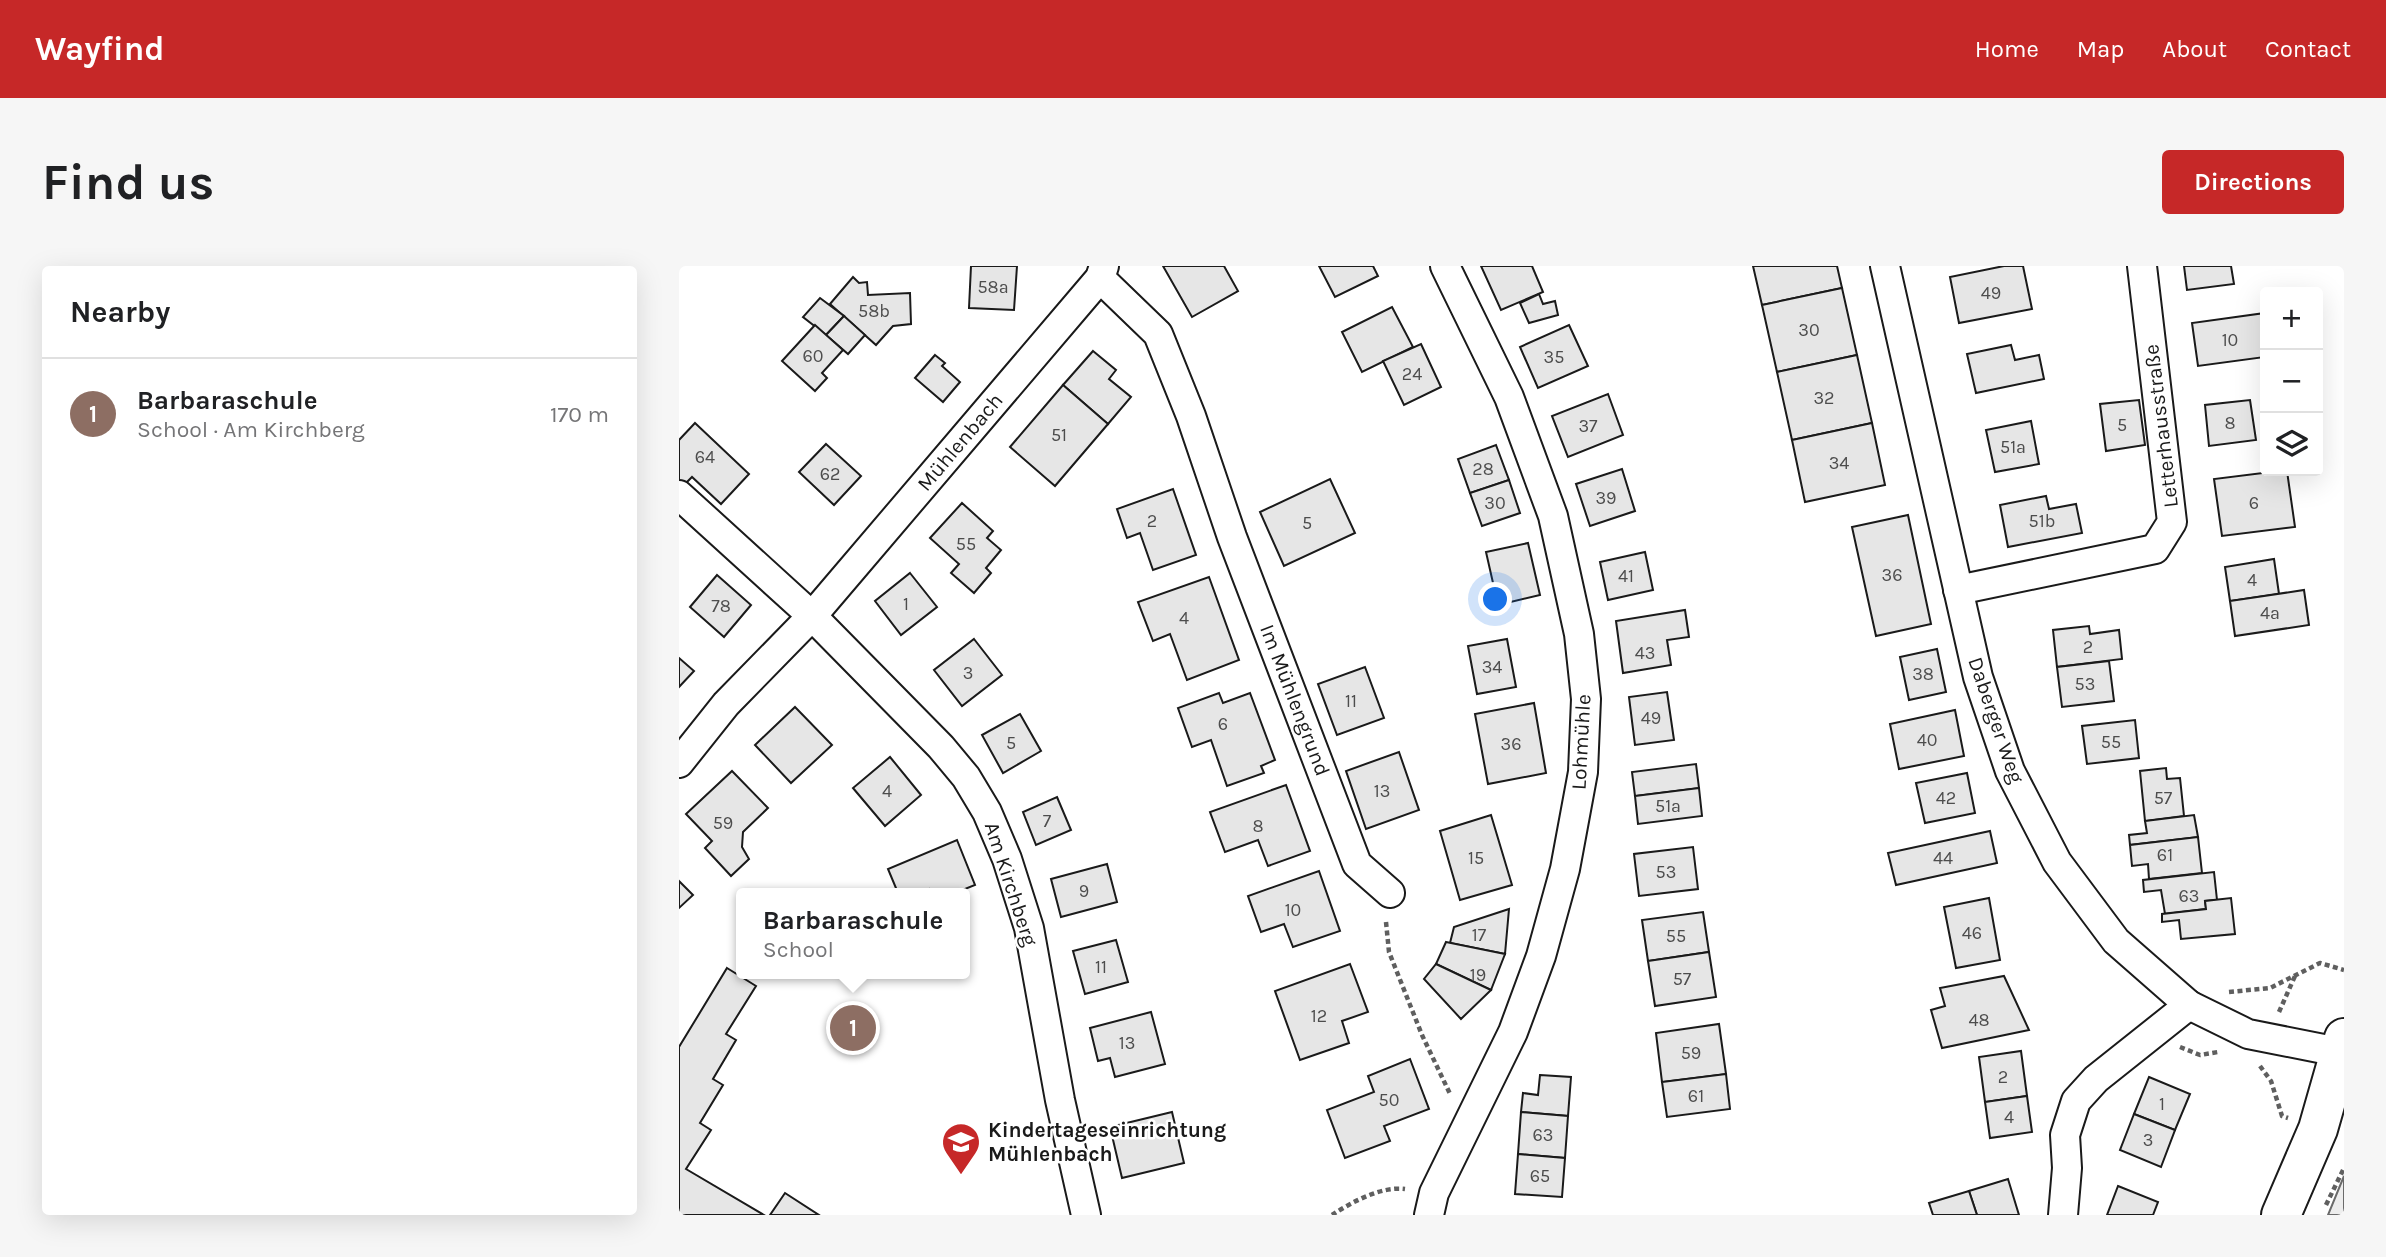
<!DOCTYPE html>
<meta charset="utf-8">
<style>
:root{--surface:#fff;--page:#f6f6f6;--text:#202124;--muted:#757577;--line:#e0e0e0;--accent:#c62828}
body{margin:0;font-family:Karla,sans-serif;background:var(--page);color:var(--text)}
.controls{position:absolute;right:21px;top:21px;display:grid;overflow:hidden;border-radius:7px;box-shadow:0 7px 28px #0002}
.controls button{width:63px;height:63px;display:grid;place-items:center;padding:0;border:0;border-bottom:2px solid var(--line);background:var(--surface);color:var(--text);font:35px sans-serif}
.you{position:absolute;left:817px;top:334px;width:24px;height:24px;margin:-18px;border:5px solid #fff;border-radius:50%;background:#1a73e8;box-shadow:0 0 0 10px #1a73e833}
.badge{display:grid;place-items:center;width:46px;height:46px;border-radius:50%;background:var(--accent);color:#fff;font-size:23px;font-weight:700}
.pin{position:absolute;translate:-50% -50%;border:4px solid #fff;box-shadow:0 2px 7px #0006}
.popup{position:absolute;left:57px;top:622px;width:234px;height:91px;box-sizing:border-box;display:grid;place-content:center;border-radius:7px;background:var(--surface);filter:drop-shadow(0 2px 5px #0005);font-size:23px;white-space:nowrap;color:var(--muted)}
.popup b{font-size:26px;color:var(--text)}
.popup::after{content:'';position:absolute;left:50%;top:100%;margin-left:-14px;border:14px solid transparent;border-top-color:var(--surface)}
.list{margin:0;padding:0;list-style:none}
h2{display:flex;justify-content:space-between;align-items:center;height:91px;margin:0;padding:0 28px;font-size:30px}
h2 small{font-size:23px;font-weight:400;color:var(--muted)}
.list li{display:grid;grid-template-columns:46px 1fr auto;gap:21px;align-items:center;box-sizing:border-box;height:112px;padding:0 28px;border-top:2px solid var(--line)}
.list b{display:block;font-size:26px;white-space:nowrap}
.list p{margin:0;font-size:23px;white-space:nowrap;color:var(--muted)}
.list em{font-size:23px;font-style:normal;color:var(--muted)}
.icon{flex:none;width:38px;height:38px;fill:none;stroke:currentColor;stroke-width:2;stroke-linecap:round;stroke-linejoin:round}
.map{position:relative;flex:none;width:1665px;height:949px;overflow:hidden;border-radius:7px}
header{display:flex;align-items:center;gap:42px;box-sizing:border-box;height:98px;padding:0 35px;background:var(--accent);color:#fff}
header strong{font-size:33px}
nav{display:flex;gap:38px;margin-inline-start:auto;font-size:24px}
.intro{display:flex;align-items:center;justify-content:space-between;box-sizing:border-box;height:168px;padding:0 42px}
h1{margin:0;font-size:49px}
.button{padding:18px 32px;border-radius:7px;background:var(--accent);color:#fff;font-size:24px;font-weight:700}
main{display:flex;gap:42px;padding:0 42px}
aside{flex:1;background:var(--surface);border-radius:7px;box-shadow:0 7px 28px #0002}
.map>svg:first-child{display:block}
.built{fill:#ededed;stroke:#6a6a6a;stroke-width:2}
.building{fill:#e6e6e6;stroke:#1a1a1a;stroke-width:2}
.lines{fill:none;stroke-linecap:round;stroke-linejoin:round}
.minor-casing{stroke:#1a1a1a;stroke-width:32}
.secondary-casing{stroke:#1a1a1a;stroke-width:42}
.path{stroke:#5f5f5f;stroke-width:4.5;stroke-dasharray:5 3.5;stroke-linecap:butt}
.minor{stroke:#fff;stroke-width:28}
.secondary{stroke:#fff;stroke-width:38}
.labels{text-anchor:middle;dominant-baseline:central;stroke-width:5;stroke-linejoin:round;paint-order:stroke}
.number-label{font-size:18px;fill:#4d4d4d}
.street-label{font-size:21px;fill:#1a1a1a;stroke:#fff}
.poi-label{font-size:21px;font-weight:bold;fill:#1a1a1a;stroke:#fff;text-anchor:start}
</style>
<header>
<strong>Wayfind</strong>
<nav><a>Home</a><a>Map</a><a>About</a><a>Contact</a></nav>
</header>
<div class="intro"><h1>Find us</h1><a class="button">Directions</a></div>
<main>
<aside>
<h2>Nearby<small></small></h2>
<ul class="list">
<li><span class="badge" style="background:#8d6e63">1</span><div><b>Barbaraschule</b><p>School · Am Kirchberg</p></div><em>170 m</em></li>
</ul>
</aside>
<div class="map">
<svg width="1665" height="949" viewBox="0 0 1665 949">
<rect width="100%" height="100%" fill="#fff"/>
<path class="built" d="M 1665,910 L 1665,949 L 1649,949 Z"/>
<g class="building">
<path d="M 292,0 L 338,0 L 335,44 L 290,42 Z"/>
<path d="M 484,0 L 545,0 L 559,25 L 513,51 Z"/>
<path d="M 640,0 L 694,0 L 699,10 L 656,31 Z"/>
<path d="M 802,0 L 853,0 L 864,26 L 822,44 Z"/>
<path d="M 1074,0 L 1158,0 L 1163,22 L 1083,39 Z"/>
<path d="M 1325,0 L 1344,0 L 1353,43 L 1280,57 L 1271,11 Z"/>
<path d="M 1505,0 L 1552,0 L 1555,18 L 1508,24 Z"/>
<path d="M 174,11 L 180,17 L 188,16 L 189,29 L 231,27 L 232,58 L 214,60 L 197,79 L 151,38 Z"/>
<path d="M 1163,22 L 1178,89 L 1098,106 L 1083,39 Z"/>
<path d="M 860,28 L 864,38 L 876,35 L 879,49 L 850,57 L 841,37 Z"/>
<path d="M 141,32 L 165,50 L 147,69 L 124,51 Z"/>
<path d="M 713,41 L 734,81 L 683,106 L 663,66 Z"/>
<path d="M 1586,47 L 1586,91 L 1519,100 L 1513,57 Z"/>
<path d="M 165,50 L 186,69 L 169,88 L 147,69 Z"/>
<path d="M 136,59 L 164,84 L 143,107 L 148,112 L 136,125 L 103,95 Z"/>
<path d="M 890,59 L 909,100 L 859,122 L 841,81 Z"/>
<path d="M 742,78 L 762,121 L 725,139 L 704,95 Z"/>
<path d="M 1332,79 L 1336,94 L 1360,89 L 1365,113 L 1297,127 L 1288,88 Z"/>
<path d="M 414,85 L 437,104 L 430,113 L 452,131 L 429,158 L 384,119 Z"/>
<path d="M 256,89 L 266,97 L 263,100 L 281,116 L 264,136 L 236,112 Z"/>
<path d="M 1178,89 L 1193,157 L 1113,174 L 1098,106 Z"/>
<path d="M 384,119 L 429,158 L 376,220 L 331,181 Z"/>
<path d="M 929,128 L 944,169 L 889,191 L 873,150 Z"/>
<path d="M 1460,134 L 1466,179 L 1427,185 L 1421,138 Z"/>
<path d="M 1571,134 L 1577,174 L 1530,180 L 1526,139 Z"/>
<path d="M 1352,155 L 1360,198 L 1316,206 L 1307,164 Z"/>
<path d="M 16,157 L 70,208 L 42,238 L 13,211 L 5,219 L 0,214 L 0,174 Z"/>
<path d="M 1193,157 L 1206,219 L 1126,236 L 1113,174 Z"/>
<path d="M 147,178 L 182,210 L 155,239 L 120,206 Z"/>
<path d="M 817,179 L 830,214 L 791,227 L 779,193 Z"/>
<path d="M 943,203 L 956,245 L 911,260 L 897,218 Z"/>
<path d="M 1600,205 L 1608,205 L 1616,261 L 1543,270 L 1535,213 Z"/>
<path d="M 651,213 L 676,267 L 605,300 L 581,246 Z"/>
<path d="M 830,214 L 841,247 L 803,260 L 791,227 Z"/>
<path d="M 494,223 L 517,289 L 474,304 L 461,267 L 448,272 L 438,243 Z"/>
<path d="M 1367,230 L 1370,243 L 1397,238 L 1403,267 L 1329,281 L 1321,239 Z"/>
<path d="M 283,237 L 314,265 L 308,272 L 322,284 L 307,302 L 312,307 L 295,327 L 272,307 L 280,298 L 251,272 Z"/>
<path d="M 1229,249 L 1252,358 L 1197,370 L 1173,261 Z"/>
<path d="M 849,277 L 861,329 L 819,339 L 807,286 Z"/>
<path d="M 966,286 L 974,324 L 929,334 L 921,296 Z"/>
<path d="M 1595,293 L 1600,328 L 1551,335 L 1546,301 Z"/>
<path d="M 231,307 L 258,341 L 222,369 L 196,335 Z"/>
<path d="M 38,309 L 72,339 L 45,371 L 11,341 Z"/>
<path d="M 530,311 L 560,394 L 508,414 L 491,368 L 474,375 L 459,336 Z"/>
<path d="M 1625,324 L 1630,359 L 1556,370 L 1551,335 Z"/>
<path d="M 1006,344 L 1010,371 L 988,374 L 992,399 L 944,407 L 937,355 Z"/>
<path d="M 1410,360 L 1411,368 L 1440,364 L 1443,393 L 1378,401 L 1374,364 Z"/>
<path d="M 295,373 L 323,409 L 283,440 L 255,404 Z"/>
<path d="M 828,373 L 837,421 L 798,428 L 789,380 Z"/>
<path d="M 1258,383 L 1267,426 L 1230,434 L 1221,391 Z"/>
<path d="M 0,392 L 15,405 L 0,421 Z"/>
<path d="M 1430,395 L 1435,435 L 1383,441 L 1378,401 Z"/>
<path d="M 686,401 L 705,452 L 658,469 L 639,418 Z"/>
<path d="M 988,426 L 995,474 L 956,479 L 950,431 Z"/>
<path d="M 540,427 L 544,437 L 571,427 L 596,494 L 582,500 L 585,507 L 548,520 L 532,474 L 513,481 L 499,442 Z"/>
<path d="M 855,437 L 867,507 L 809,518 L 796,448 Z"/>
<path d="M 116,441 L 153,479 L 112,517 L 76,479 Z"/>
<path d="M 1276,444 L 1285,490 L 1220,503 L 1211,458 Z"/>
<path d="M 341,448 L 362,485 L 324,507 L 303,469 Z"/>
<path d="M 1456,454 L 1460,492 L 1408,498 L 1403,460 Z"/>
<path d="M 720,486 L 740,544 L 687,563 L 667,505 Z"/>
<path d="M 211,491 L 242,529 L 206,560 L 174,522 Z"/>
<path d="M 1017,498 L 1020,522 L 956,530 L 953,506 Z"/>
<path d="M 1487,502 L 1488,513 L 1501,512 L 1505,550 L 1466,555 L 1461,505 Z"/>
<path d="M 53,505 L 89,542 L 64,566 L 63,581 L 70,593 L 52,610 L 26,582 L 33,575 L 7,548 Z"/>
<path d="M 1288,507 L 1296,547 L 1246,557 L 1237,517 Z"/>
<path d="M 607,519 L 631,585 L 589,600 L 579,574 L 546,586 L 531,546 Z"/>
<path d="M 1020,522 L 1023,550 L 959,558 L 956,530 Z"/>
<path d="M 378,531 L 392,564 L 357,579 L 344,546 Z"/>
<path d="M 812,549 L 833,619 L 781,634 L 761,565 Z"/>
<path d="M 1515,549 L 1519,571 L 1451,579 L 1450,569 L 1468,567 L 1466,555 Z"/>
<path d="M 1311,565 L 1318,597 L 1217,619 L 1209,587 Z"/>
<path d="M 1519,571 L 1523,607 L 1470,613 L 1469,598 L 1453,600 L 1451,579 Z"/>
<path d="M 278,574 L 296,619 L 276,627 L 251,627 L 250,623 L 239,627 L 219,627 L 209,603 Z"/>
<path d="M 1014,581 L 1019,623 L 960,630 L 955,588 Z"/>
<path d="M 428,598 L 438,636 L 382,651 L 372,613 Z"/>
<path d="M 640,605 L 661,665 L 614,681 L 605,658 L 582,666 L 569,630 Z"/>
<path d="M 1535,606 L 1538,634 L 1526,635 L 1527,643 L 1486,648 L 1482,624 L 1465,626 L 1464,614 Z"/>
<path d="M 0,615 L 14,629 L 0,642 Z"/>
<path d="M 1310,632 L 1321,694 L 1277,702 L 1265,641 Z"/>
<path d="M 1552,632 L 1556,668 L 1502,673 L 1500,654 L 1483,656 L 1483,648 L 1527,643 L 1526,635 Z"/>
<path d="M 830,643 L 826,688 L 771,677 L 775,661 Z"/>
<path d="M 1024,646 L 1030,686 L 969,695 L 963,654 Z"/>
<path d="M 437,674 L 449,716 L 406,728 L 394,685 Z"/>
<path d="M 767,676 L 826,688 L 812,724 L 757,698 Z"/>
<path d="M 1030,686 L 1037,731 L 976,740 L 969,695 Z"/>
<path d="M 671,698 L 689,746 L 663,755 L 670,777 L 621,794 L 596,725 Z"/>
<path d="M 757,698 L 812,724 L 782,753 L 745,713 Z"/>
<path d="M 48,702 L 77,720 L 47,768 L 57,774 L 34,813 L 44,819 L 21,857 L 32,864 L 7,903 L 85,949 L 0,949 L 0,781 Z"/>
<path d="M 1325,710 L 1350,764 L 1263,782 L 1252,744 L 1266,740 L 1261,722 Z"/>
<path d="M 472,746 L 486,798 L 436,811 L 431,792 L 419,795 L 411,762 Z"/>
<path d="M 1040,758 L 1047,808 L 983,816 L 977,767 Z"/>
<path d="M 1342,785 L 1348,830 L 1306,836 L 1300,791 Z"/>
<path d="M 731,793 L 750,843 L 705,860 L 711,875 L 666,892 L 648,844 L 695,826 L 689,810 Z"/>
<path d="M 1047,808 L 1051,843 L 988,851 L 983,816 Z"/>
<path d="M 861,809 L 892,811 L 889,850 L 842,846 L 844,827 L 859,829 Z"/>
<path d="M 1470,811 L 1511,828 L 1496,864 L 1455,848 Z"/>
<path d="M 1348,830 L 1353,866 L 1311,872 L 1306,836 Z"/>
<path d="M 493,846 L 505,897 L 443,912 L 431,861 Z"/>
<path d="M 842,846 L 889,850 L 886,892 L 839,888 Z"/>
<path d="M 1455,848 L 1496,864 L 1482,901 L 1441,884 Z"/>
<path d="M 839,888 L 886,892 L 883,931 L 836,928 Z"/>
<path d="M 1329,913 L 1340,949 L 1298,949 L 1290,925 Z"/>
<path d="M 1439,920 L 1479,936 L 1474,949 L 1428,949 Z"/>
<path d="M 1290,925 L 1298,949 L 1254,949 L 1250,937 Z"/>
<path d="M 106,927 L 140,949 L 91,949 Z"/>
</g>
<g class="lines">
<defs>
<g id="minor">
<path d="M 1206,0 L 1299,411 L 1331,505 L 1378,596 L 1437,675 L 1510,739 L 1569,768 L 1665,787"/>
<path d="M 421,12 L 479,68 L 512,150 L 553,271 L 678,598 L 711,627"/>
<path d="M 0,229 L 133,350 L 262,481 L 287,511 L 308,546 L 328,593 L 350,662 L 381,834 L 407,949"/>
<path d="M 1279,324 L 1476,283 L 1493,256 L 1463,0"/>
<path d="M 0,497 L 47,438 L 133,350 L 421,12 L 425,0"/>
<path d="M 750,949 L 755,927 L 834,766 L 862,690 L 886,603 L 904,506 L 907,433 L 900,368 L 874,250 L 830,131 L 766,0"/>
<path d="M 1384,949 L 1388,902 L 1386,869 L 1397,835 L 1417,813 L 1510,739"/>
</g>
<path id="secondary" d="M 1602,949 L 1639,863 L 1665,772"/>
</defs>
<use href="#minor" class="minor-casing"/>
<use href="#secondary" class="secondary-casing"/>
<g class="path">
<path d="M 707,656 L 710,686 L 743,769 L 772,830"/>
<path d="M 1550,726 L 1591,722 L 1641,697 L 1665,704"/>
<path d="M 1600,746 L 1616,710"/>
<path d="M 1501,781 L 1521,789 L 1539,786"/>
<path d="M 1581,800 L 1592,815 L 1603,850 L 1609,852"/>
<path d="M 1647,939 L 1665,902"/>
<path d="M 653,949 C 673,936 702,920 726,923"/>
</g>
<use href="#minor" class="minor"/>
<use href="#secondary" class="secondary"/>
</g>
<defs>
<symbol id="school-pin" viewBox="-11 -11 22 30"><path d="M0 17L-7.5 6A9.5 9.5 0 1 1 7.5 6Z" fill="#c62828" stroke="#fff"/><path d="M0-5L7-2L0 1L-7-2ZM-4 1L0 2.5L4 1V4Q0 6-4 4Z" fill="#fff"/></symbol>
</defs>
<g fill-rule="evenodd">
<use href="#school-pin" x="260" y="854" width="44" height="60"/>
</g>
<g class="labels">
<g class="number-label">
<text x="314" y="21">58a</text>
<text x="1312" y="27">49</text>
<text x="195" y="45">58b</text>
<text x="1130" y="64">30</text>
<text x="1551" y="74">10</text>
<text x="134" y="90">60</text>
<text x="875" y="91">35</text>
<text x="733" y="108">24</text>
<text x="1145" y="132">32</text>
<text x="1551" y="157">8</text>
<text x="1443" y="159">5</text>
<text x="909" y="160">37</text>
<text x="380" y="169">51</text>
<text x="1334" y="181">51a</text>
<text x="26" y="191">64</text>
<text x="1160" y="197">34</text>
<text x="804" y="203">28</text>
<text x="151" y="208">62</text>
<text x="927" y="232">39</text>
<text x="816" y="237">30</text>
<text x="1575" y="237">6</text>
<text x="473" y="255">2</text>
<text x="1363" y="255">51b</text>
<text x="628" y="257">5</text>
<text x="287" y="278">55</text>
<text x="1213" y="309">36</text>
<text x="947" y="310">41</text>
<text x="1573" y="314">4</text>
<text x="227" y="338">1</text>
<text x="42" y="340">78</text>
<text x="1591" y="347">4a</text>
<text x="505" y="352">4</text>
<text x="1409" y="381">2</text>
<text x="966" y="387">43</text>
<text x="813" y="401">34</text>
<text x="289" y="407">3</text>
<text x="1244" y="408">38</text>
<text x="1406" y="418">53</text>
<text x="672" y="435">11</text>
<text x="972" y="452">49</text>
<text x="544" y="458">6</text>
<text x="1248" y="474">40</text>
<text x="1432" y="476">55</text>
<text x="332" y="477">5</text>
<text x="832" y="478">36</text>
<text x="208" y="525">4</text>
<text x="703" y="525">13</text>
<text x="1267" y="532">42</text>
<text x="1484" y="532">57</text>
<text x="989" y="540">51a</text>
<text x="368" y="555">7</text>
<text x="44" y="557">59</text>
<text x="579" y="560">8</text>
<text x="1486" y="589">61</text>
<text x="797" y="592">15</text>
<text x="1264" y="592">44</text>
<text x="987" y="606">53</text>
<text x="405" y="625">9</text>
<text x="1510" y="630">63</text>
<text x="614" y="644">10</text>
<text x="1293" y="667">46</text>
<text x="800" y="669">17</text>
<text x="997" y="670">55</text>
<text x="422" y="701">11</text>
<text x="799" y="709">19</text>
<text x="1003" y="713">57</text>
<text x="640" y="750">12</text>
<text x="1300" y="754">48</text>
<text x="448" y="777">13</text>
<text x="1012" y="787">59</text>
<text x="1324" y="811">2</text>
<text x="1017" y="830">61</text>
<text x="710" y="834">50</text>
<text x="1483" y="838">1</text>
<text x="1330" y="851">4</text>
<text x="864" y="869">63</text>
<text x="1469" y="874">3</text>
<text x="861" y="910">65</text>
</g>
<g class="street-label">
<text transform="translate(1482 160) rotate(-97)">Letterhausstraße</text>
<text transform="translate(281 176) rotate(-50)">Mühlenbach</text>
<text transform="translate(616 434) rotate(69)">Im Mühlengrund</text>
<text transform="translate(1317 454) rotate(71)">Daberger Weg</text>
<text transform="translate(902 476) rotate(-87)">Lohmühle</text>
<text transform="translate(332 618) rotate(72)">Am Kirchberg</text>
</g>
<g class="poi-label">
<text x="309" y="864">Kindertageseinrichtung<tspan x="309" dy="24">Mühlenbach</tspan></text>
</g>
</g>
</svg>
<div class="controls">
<button>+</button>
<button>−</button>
<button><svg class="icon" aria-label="layers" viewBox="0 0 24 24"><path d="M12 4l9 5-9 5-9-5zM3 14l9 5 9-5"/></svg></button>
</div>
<div class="you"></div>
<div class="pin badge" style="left:174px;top:762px;background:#8d6e63">1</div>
<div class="popup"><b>Barbaraschule</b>School</div>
</div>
</main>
